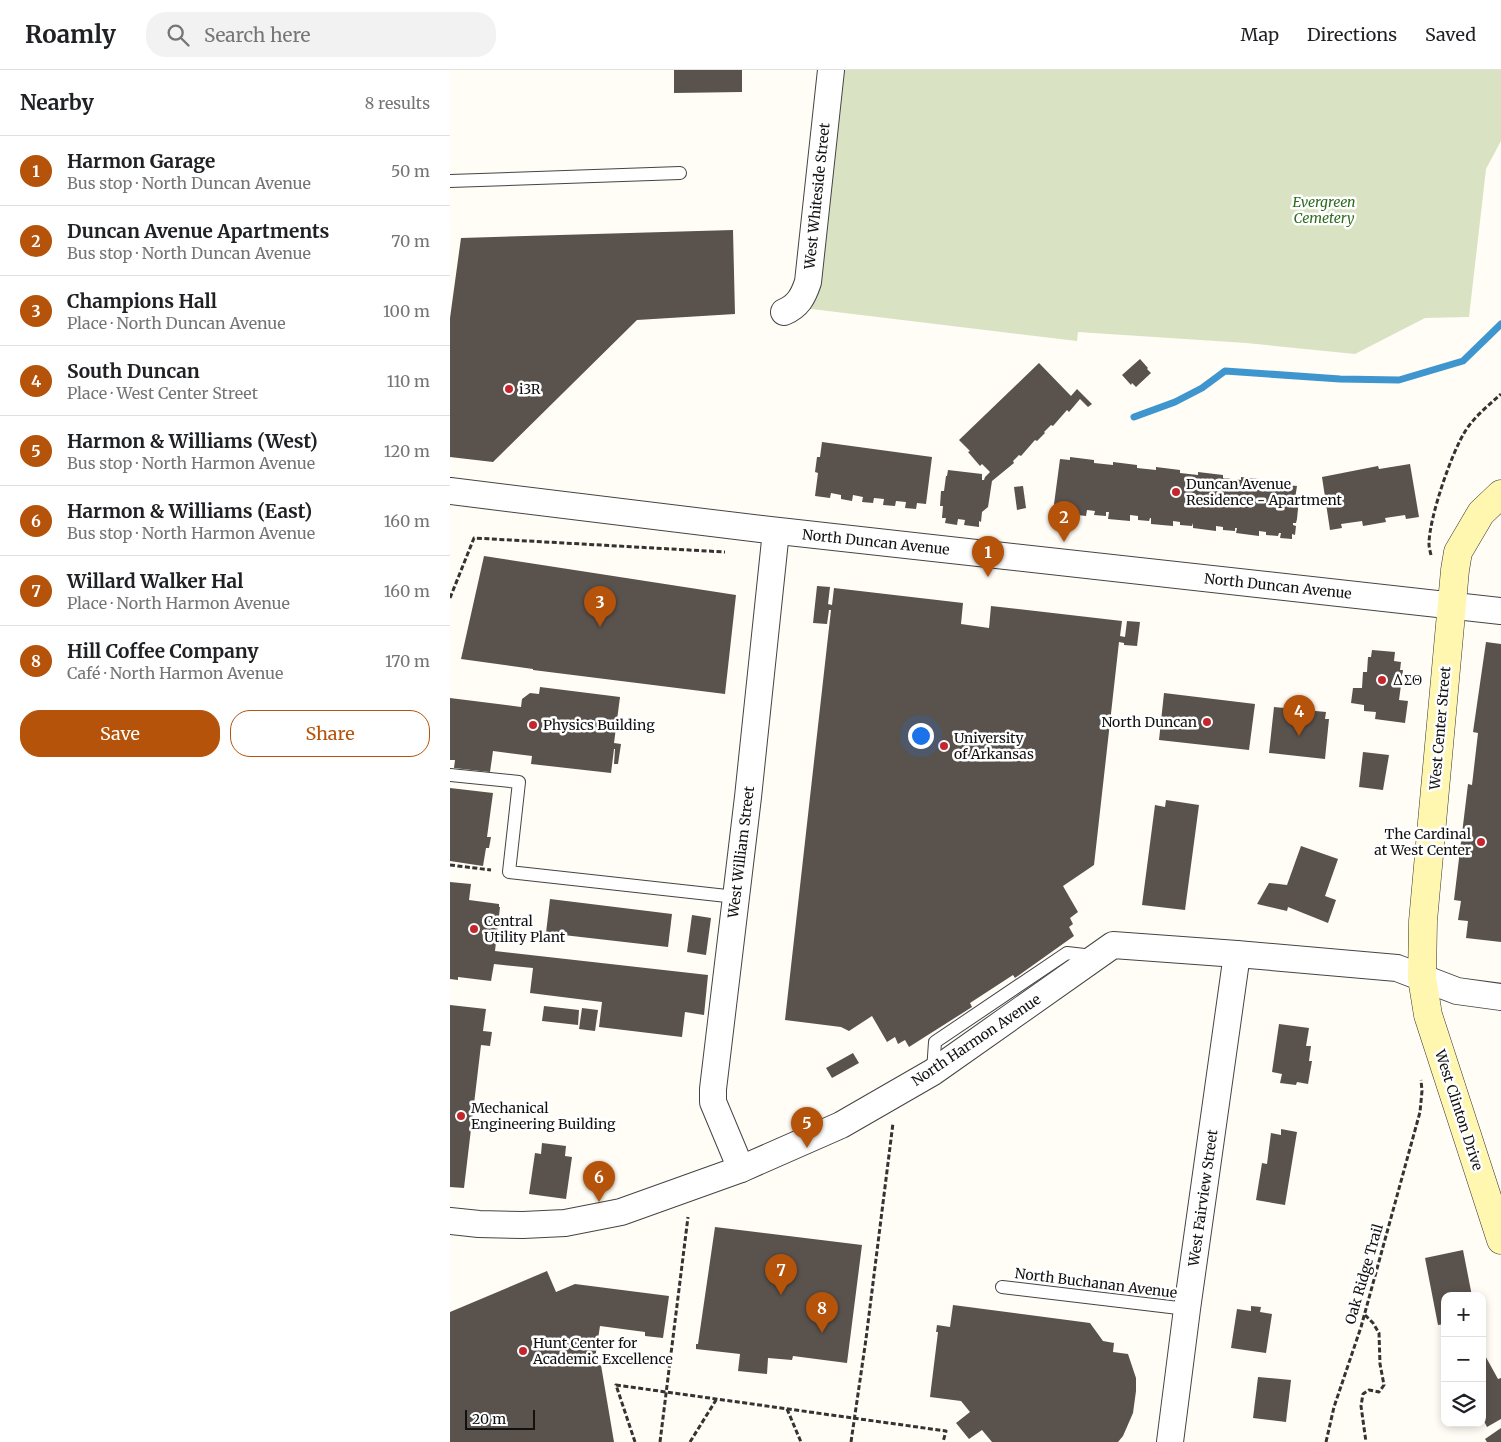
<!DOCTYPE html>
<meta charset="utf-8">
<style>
:root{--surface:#fff;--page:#f2f2f2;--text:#202124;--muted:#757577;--line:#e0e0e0;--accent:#b45309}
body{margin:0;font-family:Merriweather,serif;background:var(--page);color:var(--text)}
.controls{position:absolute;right:15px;bottom:15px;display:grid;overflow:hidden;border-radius:10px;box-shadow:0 2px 8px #0003}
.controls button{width:45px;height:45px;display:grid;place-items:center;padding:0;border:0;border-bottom:1px solid var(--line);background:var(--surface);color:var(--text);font:25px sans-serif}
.scale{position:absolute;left:15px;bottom:12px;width:70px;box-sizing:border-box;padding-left:5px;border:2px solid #111;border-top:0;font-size:14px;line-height:18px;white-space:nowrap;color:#111;-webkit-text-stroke:4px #fff;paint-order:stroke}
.you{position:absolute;left:470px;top:665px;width:18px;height:18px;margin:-12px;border:4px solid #fff;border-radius:50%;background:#1a73e8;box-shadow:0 0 0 8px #1a73e833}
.badge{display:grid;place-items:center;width:32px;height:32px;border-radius:50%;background:var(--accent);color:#fff;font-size:16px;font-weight:700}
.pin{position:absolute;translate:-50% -41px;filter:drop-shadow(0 1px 2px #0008)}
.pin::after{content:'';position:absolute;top:26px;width:18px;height:15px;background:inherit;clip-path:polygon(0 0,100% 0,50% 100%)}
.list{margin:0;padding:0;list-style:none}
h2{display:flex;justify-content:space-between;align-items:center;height:65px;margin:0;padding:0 20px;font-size:21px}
h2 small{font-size:16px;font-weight:400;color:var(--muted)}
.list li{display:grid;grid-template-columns:32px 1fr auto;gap:15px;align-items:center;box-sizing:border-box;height:70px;padding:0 20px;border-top:1px solid var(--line)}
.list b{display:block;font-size:19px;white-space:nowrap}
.list p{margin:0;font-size:16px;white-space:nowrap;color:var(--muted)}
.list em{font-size:16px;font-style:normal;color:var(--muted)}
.actions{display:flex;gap:10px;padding:15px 20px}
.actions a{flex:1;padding:11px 0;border:1px solid var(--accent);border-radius:20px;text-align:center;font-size:18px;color:var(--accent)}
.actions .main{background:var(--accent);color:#fff}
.icon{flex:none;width:28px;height:28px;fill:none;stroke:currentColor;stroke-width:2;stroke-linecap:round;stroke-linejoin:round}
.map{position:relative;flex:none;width:1051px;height:1372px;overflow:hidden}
header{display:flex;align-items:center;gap:30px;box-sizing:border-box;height:70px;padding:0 25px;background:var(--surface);border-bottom:1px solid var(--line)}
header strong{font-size:24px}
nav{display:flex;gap:28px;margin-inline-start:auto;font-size:18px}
.search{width:350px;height:45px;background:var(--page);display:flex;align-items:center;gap:12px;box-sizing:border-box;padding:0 18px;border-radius:20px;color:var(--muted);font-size:19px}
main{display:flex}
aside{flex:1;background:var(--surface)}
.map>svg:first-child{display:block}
.cemetery{fill:#d9e3c4}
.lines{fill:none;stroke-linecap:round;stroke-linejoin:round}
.stream{stroke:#3f96cf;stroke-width:7}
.building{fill:#5a524d}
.lane-casing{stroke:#444;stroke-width:14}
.street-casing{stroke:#444;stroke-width:28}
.secondary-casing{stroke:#333;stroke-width:29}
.path{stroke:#333;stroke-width:3;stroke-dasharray:5 2.5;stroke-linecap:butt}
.lane{stroke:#fff;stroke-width:12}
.street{stroke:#fff;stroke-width:26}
.secondary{stroke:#fff6b0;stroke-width:28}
.poi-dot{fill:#c4262e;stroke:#fff;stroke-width:2}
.labels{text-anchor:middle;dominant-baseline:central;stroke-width:5;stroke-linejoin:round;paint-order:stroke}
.street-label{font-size:14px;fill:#111;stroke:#fff}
.park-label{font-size:14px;font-style:italic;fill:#2f6b1f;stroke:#fff}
.poi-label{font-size:14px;fill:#111;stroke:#fff;text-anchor:start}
</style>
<header>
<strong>Roamly</strong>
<div class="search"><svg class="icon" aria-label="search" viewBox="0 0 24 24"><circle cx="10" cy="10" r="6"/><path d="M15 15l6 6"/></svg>Search here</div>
<nav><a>Map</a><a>Directions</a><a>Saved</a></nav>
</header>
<main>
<aside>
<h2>Nearby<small>8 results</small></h2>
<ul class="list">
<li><span class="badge">1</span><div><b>Harmon Garage</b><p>Bus stop · North Duncan Avenue</p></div><em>50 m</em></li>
<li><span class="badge">2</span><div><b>Duncan Avenue Apartments</b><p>Bus stop · North Duncan Avenue</p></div><em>70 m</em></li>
<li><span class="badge">3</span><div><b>Champions Hall</b><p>Place · North Duncan Avenue</p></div><em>100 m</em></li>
<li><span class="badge">4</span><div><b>South Duncan</b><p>Place · West Center Street</p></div><em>110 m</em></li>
<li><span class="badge">5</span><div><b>Harmon &amp; Williams (West)</b><p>Bus stop · North Harmon Avenue</p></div><em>120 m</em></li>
<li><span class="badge">6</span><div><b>Harmon &amp; Williams (East)</b><p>Bus stop · North Harmon Avenue</p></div><em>160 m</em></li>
<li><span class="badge">7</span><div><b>Willard Walker Hal</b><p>Place · North Harmon Avenue</p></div><em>160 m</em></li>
<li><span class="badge">8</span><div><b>Hill Coffee Company</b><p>Café · North Harmon Avenue</p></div><em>170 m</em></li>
</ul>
<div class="actions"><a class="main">Save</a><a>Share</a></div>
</aside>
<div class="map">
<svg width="1051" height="1372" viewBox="0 0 1051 1372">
<rect width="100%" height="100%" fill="#fffdf5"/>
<path class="cemetery" d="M 381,0 L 1051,0 L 1051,71 L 1036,99 L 1019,247 L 975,248 L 905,284 L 796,273 L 628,262 L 627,271 L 345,237 Z"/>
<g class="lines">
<path class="stream" d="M 684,347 L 725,332 L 752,318 L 775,301 L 890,309 L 949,310 L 1013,291 L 1051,254"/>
</g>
<g class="building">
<path d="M 224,0 L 292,0 L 292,22 L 224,23 Z"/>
<path d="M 283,160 L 285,244 L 187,250 L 43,392 L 0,387 L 0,248 L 11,168 Z"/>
<path d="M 690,289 L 698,298 L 697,299 L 701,303 L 686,317 L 682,313 L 681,315 L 672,305 Z"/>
<path d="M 589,293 L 621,326 L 627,319 L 642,334 L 638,337 L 630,329 L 619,342 L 617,340 L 603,356 L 601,355 L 594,362 L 595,363 L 587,371 L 585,370 L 571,386 L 569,385 L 563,391 L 564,393 L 542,411 L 538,437 L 532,442 L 531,452 L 529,451 L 529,457 L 514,455 L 515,450 L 508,449 L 507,455 L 495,453 L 496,448 L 492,448 L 493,436 L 490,436 L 491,421 L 494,421 L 496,406 L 497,406 L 498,400 L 532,404 L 532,410 L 534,410 L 535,407 L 540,402 L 532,394 L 530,396 L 518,382 L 520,381 L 509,370 Z"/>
<path d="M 372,372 L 482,387 L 476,434 L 467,433 L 466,439 L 455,438 L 456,432 L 446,431 L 445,436 L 433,435 L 434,429 L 424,428 L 423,433 L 412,432 L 413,427 L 403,425 L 402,431 L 391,429 L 391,425 L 381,423 L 380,428 L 365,426 L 368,403 L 365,402 L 367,387 L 370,387 Z"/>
<path d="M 620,387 L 644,390 L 644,393 L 663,395 L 663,392 L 687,395 L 687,398 L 706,400 L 706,397 L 730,400 L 730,403 L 748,405 L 748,402 L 773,405 L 773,408 L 791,410 L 791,407 L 809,409 L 816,410 L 815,413 L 847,416 L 845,429 L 849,429 L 847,449 L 846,453 L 843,453 L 843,455 L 846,456 L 845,465 L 842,464 L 842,469 L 830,468 L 831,463 L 829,463 L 828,466 L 816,465 L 816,462 L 809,461 L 809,466 L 786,463 L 787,458 L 785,458 L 785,461 L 773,460 L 773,457 L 766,456 L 766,461 L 743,458 L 743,453 L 742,456 L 730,455 L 730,452 L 723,451 L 723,456 L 701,454 L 701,448 L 700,448 L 699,451 L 688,450 L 688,446 L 680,445 L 680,451 L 658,449 L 659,442 L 656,442 L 656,446 L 644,445 L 645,441 L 637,440 L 636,446 L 603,442 L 610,389 L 620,390 Z"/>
<path d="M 960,394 L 969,447 L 956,449 L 955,445 L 935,448 L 936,452 L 913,456 L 912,451 L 891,454 L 892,458 L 880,460 L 872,407 L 928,396 L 929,399 Z"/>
<path d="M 573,416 L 576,438 L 567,440 L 564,417 Z"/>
<path d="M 34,486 L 286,525 L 275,624 L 83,600 L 83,599 L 11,589 Z"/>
<path d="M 367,516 L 380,517 L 378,534 L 382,535 L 384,518 L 513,533 L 511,554 L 539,558 L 541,536 L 672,551 L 670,566 L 675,567 L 677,551 L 690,552 L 687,576 L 674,575 L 674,573 L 669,572 L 644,795 L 613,816 L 628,842 L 620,848 L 623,854 L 619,857 L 624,866 L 565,908 L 563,905 L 520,933 L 522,937 L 459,977 L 455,970 L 448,974 L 445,967 L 437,972 L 422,946 L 399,961 L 391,957 L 335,950 L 381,540 L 379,540 L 377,554 L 363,553 Z"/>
<path d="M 1036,572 L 1051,574 L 1051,872 L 1016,868 L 1018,851 L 1008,850 L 1011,831 L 1004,830 L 1018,714 L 1022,715 L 1028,663 L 1023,662 Z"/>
<path d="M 922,580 L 945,582 L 944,591 L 951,592 L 950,600 L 953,600 L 949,630 L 958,631 L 955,653 L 925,649 L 926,642 L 914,641 L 914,635 L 901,633 L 903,618 L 912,618 L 913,602 L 917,602 L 918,587 L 921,587 Z"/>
<path d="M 90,617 L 170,627 L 164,673 L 171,674 L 168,694 L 164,694 L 165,679 L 164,679 L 161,703 L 81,694 L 82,686 L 43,681 L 40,702 L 4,698 L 5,690 L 0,690 L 0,628 L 71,637 L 72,629 L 80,623 L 89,624 Z"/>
<path d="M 714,623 L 805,634 L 799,680 L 709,670 Z"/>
<path d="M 824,637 L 876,642 L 875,649 L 879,649 L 875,689 L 819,683 Z"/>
<path d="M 913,682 L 939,685 L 933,720 L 909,717 Z"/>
<path d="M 0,718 L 43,723 L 37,767 L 41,767 L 39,778 L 36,778 L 33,796 L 0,791 Z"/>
<path d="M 716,730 L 749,735 L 735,840 L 692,835 L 705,735 L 715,737 Z"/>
<path d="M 851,776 L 888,789 L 875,826 L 886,830 L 878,853 L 838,837 L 837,841 L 807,834 L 819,813 L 837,815 Z"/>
<path d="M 0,812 L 21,814 L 19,830 L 49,834 L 49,837 L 50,837 L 45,881 L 258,905 L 254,945 L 235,942 L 232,967 L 149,957 L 152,932 L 80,923 L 83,898 L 44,894 L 41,911 L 8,907 L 8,910 L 0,909 Z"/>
<path d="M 100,829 L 222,844 L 218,877 L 96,863 Z"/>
<path d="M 242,845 L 261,848 L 256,885 L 237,882 Z"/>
<path d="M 0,935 L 36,939 L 33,961 L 42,962 L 40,976 L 31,975 L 14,1118 L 0,1117 Z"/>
<path d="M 94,936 L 129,940 L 128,955 L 92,951 Z"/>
<path d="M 132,938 L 148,940 L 145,961 L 129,959 Z"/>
<path d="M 829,954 L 859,958 L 856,976 L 861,976 L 859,991 L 862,991 L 858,1014 L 847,1012 L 846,1015 L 830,1013 L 832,1004 L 822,1002 Z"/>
<path d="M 403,983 L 409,993 L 382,1008 L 376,998 Z"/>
<path d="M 831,1059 L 847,1062 L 835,1135 L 806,1130 L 812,1093 L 817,1094 L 821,1063 L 831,1065 Z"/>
<path d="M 92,1073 L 116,1076 L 115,1086 L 122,1087 L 116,1129 L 79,1124 L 85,1083 L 91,1084 Z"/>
<path d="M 265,1157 L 412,1175 L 397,1293 L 343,1286 L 342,1290 L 318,1288 L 317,1304 L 288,1301 L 290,1284 L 246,1279 L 246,1274 L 248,1274 Z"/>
<path d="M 1013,1180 L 1022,1226 L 995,1226 L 995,1254 L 988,1255 L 975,1188 Z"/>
<path d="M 97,1201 L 106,1222 L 125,1214 L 219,1226 L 213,1268 L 195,1266 L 195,1262 L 150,1256 L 144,1295 L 151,1295 L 164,1372 L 0,1372 L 0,1242 Z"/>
<path d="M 503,1235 L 640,1253 L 653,1271 L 664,1273 L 663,1282 L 678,1284 L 686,1308 L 686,1321 L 683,1343 L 673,1366 L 668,1372 L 542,1372 L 532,1360 L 519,1369 L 506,1353 L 520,1342 L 511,1331 L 480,1327 L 488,1262 L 486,1262 L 487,1255 L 500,1257 Z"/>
<path d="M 801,1236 L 811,1237 L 810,1242 L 822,1244 L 816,1283 L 781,1278 L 787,1239 L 801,1241 Z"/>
<path d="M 1032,1280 L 1048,1309 L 1051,1308 L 1051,1349 L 1037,1357 L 1032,1347 Z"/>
<path d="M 808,1307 L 841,1310 L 836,1352 L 803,1348 Z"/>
<path d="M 1051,1358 L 1051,1372 L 1037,1372 L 1035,1369 Z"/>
</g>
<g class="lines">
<defs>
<g id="lane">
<path d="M 0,111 L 230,103"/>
<path d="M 0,705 L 69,712 L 59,802 L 286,827"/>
<path d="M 483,1001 L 485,972 L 617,883 L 643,886"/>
<path d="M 552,1217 L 737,1239"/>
</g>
<g id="street">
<path d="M 334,242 C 348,236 353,227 358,212 L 381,0"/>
<path d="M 0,421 L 311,459 L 1051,541"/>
<path d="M 291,1099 L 263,1032 L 263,1019 L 298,727 L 326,461"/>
<path d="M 0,1151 L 29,1154 L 73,1155 L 115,1153 L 171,1142 L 291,1099 L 391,1055 L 483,1002 L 663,875 L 787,884 L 947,898 L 1007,921 L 1051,927"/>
<path d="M 720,1372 L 737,1239 L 787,884"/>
</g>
<path id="secondary" d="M 1051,424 L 1031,443 L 1008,482 L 1005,500 L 973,851 L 972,908 L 978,945 L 1051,1170"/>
</defs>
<use href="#lane" class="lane-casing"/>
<use href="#street" class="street-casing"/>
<use href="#secondary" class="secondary-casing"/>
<g class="path">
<path d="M 981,485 C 980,481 979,477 979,474 C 979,448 1002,381 1016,360 C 1025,346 1039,335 1051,324"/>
<path d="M 0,528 L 24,468 L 275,482"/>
<path d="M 0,795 L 41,800"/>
<path d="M 915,1245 L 923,1253 L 929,1263 L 930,1294 L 934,1315 L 929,1322 L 919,1320 L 913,1324 L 911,1336 L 916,1372"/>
<path d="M 337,1339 L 351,1372"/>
<path d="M 185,1372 L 166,1315 L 496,1361 L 493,1372"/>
<path d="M 210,1372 L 238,1147"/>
<path d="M 240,1372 L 266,1330"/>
<path d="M 401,1372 L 416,1269 L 443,1053"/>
<path d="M 876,1372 L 884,1337 L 911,1257 L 970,1042 L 972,1021 L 971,1010"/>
</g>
<use href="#lane" class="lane"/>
<use href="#street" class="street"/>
<use href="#secondary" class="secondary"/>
</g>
<g class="poi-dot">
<circle cx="59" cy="319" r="5"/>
<circle cx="726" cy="422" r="5"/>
<circle cx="932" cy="610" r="5"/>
<circle cx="757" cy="652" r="5"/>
<circle cx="83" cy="655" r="5"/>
<circle cx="494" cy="676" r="5"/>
<circle cx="1031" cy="772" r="5"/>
<circle cx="24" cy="859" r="5"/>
<circle cx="11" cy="1046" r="5"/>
<circle cx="73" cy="1281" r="5"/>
</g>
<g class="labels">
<g class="street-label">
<text transform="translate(367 126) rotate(-84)">West Whiteside Street</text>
<text transform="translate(426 472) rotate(6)">North Duncan Avenue</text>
<text transform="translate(828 516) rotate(6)">North Duncan Avenue</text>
<text transform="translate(990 658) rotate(-85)">West Center Street</text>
<text transform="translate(291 782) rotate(-83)">West William Street</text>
<text transform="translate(526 970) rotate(-34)">North Harmon Avenue</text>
<text transform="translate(1009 1040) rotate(72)">West Clinton Drive</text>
<text transform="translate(753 1128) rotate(-82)">West Fairview Street</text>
<text transform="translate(914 1204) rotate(-74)">Oak Ridge Trail</text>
<text transform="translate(646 1213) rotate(7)">North Buchanan Avenue</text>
</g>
<g class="park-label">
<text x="874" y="132">Evergreen<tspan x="874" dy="16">Cemetery</tspan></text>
</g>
<g class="poi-label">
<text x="69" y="319">i3R</text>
<text x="736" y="414">Duncan Avenue<tspan x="736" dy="16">Residence - Apartment</tspan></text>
<text x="942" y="610">ΔΣΘ</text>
<text x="747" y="652" text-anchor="end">North Duncan</text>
<text x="93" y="655">Physics Building</text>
<text x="504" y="668">University<tspan x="504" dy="16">of Arkansas</tspan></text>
<text x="1021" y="764" text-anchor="end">The Cardinal<tspan x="1021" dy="16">at West Center</tspan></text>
<text x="34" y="851">Central<tspan x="34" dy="16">Utility Plant</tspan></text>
<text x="21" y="1038">Mechanical<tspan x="21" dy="16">Engineering Building</tspan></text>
<text x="83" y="1273">Hunt Center for<tspan x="83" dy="16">Academic Excellence</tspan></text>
</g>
</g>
</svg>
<div class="controls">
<button>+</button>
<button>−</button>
<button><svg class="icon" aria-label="layers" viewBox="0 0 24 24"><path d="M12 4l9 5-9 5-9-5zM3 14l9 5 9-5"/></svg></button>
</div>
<div class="scale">20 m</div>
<div class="you"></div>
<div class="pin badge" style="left:538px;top:507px">1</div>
<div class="pin badge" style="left:614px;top:472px">2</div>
<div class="pin badge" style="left:150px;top:557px">3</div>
<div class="pin badge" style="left:849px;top:666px">4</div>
<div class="pin badge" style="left:357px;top:1078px">5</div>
<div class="pin badge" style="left:149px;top:1132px">6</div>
<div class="pin badge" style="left:331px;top:1225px">7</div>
<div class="pin badge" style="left:372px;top:1263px">8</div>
</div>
</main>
